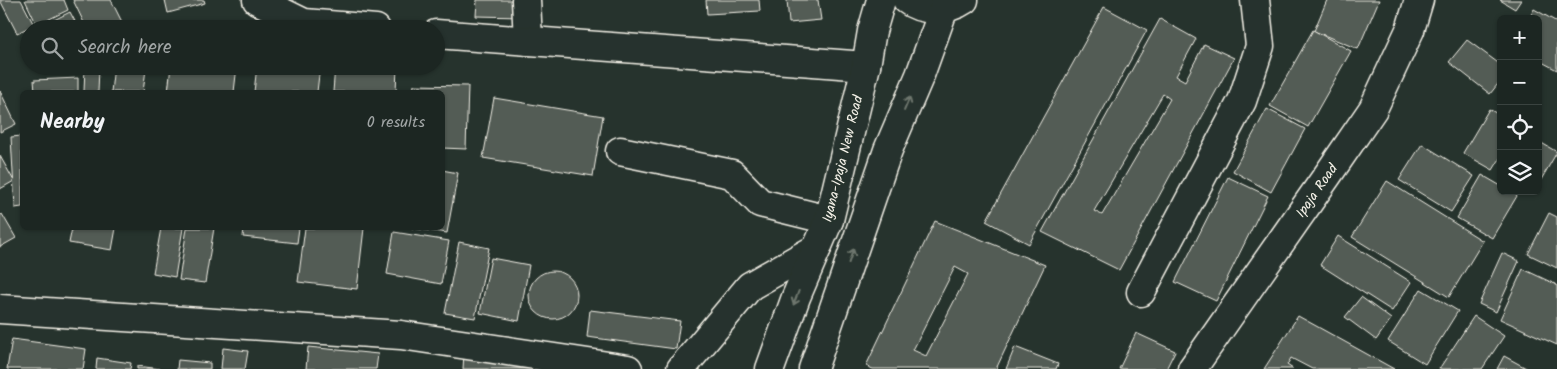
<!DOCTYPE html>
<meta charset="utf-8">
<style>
:root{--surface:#1c2622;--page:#29322f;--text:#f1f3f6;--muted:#a0a5a5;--line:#3a4340}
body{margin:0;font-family:Kalam,sans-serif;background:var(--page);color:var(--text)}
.controls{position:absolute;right:15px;top:15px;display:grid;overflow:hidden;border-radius:8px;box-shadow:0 1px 4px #0004}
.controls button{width:45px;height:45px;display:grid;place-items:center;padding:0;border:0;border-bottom:1px solid var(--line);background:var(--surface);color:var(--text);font:25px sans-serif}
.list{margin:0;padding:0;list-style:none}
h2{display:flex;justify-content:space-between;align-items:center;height:65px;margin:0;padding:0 20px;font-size:21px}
h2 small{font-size:16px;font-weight:400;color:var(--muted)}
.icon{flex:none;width:28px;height:28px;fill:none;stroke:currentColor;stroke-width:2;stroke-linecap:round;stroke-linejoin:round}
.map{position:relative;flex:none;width:1557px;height:369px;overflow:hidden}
.search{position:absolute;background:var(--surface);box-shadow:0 1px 4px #0004;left:20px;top:20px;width:425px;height:55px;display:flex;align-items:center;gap:12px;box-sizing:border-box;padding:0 18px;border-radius:28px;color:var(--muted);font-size:19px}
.panel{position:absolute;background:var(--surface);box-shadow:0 1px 4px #0004;left:20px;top:90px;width:425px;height:140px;border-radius:8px}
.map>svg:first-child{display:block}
.building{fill:#525c55;stroke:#f4f1e8;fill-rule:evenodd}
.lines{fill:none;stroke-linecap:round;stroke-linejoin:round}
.minor-casing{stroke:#f4f1e8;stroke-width:31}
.major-casing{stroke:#f4f1e8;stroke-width:31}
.minor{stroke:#26332d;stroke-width:28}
.major{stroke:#26332d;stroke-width:28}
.oneway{stroke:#6e766e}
.labels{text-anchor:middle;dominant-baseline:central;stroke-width:4;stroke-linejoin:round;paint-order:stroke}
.street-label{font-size:14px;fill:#f4f1e8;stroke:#26332d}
</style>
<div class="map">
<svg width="1557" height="369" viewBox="0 0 1557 369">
<rect width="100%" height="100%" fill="#26332d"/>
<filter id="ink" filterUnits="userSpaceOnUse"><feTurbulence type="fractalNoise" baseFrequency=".02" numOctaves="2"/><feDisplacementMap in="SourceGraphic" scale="10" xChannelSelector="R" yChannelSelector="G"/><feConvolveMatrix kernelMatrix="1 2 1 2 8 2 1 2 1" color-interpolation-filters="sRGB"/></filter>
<g filter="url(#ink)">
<g class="building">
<path d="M 0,0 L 21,0 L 34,25 L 17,33 Z"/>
<path d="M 25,0 L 64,0 L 68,10 L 37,25 Z"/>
<path d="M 73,0 L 111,0 L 122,22 L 109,29 L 87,29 Z"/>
<path d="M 165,0 L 204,0 L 205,3 L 168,13 Z"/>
<path d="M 477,0 L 521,0 L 521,17 L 476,16 Z"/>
<path d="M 706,0 L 759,0 L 760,11 L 707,14 Z"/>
<path d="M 787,0 L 818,0 L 821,20 L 789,23 Z"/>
<path d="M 1327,0 L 1379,0 L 1358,49 L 1314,31 Z"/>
<path d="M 1500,0 L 1521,0 L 1515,9 Z"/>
<path d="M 1104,7 L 1147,30 L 1029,244 L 986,221 Z"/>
<path d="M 1534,9 L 1557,22 L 1557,70 L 1538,60 L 1538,19 L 1529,19 Z"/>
<path d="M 70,12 L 79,29 L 36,29 Z"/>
<path d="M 1160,19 L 1196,39 L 1176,76 L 1185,81 L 1204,44 L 1234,58 L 1119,270 L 1042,232 ZM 1163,94 L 1170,99 L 1102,215 L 1094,211 Z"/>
<path d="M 1313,30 L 1351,51 L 1308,127 L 1270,106 Z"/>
<path d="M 1467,40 L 1501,65 L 1501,80 L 1490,94 L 1449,62 Z"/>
<path d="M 85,66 L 99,67 L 98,92 L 84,92 Z"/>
<path d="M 114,66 L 146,69 L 143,92 L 111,92 Z"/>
<path d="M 171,66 L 237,66 L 234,92 L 168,92 Z"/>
<path d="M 257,66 L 320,66 L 317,92 L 254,92 Z"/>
<path d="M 335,66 L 397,66 L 396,92 L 333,92 Z"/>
<path d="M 78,78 L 78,92 L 35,92 L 34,80 Z"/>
<path d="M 414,85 L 468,86 L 466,149 L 442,148 L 442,92 L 413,92 Z"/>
<path d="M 0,91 L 16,124 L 0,132 Z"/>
<path d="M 494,98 L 603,116 L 593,176 L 483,158 Z"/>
<path d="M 1267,109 L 1305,129 L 1271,192 L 1233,171 Z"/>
<path d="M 1489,109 L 1501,116 L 1501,157 L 1493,170 L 1463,153 Z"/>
<path d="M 22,136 L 22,207 L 15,208 L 11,137 Z"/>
<path d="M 1538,141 L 1557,152 L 1538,185 Z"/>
<path d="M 1422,144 L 1474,176 L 1451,212 L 1399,180 Z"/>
<path d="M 0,156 L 14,181 L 0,189 Z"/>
<path d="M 442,170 L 458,173 L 447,233 L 412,228 L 442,228 Z"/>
<path d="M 1482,175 L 1501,186 L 1501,191 L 1510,191 L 1517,196 L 1492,238 L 1457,218 Z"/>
<path d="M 1228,177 L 1268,196 L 1216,301 L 1175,282 Z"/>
<path d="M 1387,181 L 1483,241 L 1449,297 L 1352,237 Z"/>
<path d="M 1549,213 L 1557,217 L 1557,268 L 1528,254 Z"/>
<path d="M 2,214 L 16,238 L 0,247 L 0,216 Z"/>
<path d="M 935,221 L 1045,265 L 996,369 L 873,369 L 866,366 ZM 955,267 L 968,274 L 926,356 L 913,350 Z"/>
<path d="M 72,228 L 116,228 L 112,250 L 69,243 Z"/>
<path d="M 161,228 L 183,228 L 175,277 L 153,273 Z"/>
<path d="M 187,228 L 214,228 L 205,283 L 179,280 Z"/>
<path d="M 244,228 L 299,228 L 297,243 L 243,237 Z"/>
<path d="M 305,228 L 364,228 L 357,289 L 298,282 Z"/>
<path d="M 394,232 L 449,241 L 441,284 L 387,274 Z"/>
<path d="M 1338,236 L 1411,282 L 1392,311 L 1320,265 Z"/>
<path d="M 459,242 L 489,248 L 475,318 L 445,313 Z"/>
<path d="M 1502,253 L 1519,261 L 1496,312 L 1479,304 Z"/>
<path d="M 491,258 L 529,265 L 519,321 L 480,313 Z"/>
<path d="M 1523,269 L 1557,285 L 1557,345 L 1500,319 Z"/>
<circle cx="553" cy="295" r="24"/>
<path d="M 1421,289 L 1458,311 L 1425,364 L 1388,341 Z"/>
<path d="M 1361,297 L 1391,319 L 1376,340 L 1345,317 Z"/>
<path d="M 590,310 L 680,321 L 676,349 L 587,337 Z"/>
<path d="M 1298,316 L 1394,369 L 1312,369 L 1291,358 L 1287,365 L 1293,369 L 1264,369 Z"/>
<path d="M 1474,316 L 1504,336 L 1482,369 L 1439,369 Z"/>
<path d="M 1136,333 L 1175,351 L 1166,369 L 1119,369 Z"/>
<path d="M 12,339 L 86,349 L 83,369 L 7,369 Z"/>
<path d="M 308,347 L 378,354 L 376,369 L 306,369 Z"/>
<path d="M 1015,347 L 1058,364 L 1056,369 L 1006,369 Z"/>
<path d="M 223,348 L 248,351 L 245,369 L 221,369 Z"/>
<path d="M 464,353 L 544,369 L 463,369 Z"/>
<path d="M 1504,356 L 1528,369 L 1497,369 Z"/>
<path d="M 97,358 L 131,363 L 130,369 L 96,369 Z"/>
<path d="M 178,360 L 210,363 L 210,369 L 177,369 Z"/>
<path d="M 137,366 L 161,369 L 137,369 Z"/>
</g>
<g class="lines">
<defs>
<g id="minor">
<path d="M 257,0 L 304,23 L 376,29"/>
<path d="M 526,0 L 528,41"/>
<path d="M 436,34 L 866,66"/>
<path d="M 620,151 L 732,174 L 760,203 L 829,220"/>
<path d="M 1141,292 L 1242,101 L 1260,46 L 1255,0"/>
<path d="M 0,309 L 401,335 L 628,369"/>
<path d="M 681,369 L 750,286 L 817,248"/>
<path d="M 1192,369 L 1327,176 L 1373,109 L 1410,30 L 1419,0"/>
</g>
<g id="major">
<path d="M 907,0 C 922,12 948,11 964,0"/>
<path d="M 770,369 L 796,297 L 829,220 L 866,66 L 872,31 L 881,0"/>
<path d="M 813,369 L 888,150 L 920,75 L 944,8"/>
</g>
</defs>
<use href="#minor" class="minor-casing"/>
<use href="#major" class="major-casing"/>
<use href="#minor" class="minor"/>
<use href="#major" class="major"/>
</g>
<defs><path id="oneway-shaft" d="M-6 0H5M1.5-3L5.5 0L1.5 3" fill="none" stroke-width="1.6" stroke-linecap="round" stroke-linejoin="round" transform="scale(1.25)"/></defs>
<g class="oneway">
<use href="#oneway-shaft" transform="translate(907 104) rotate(-67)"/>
<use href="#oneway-shaft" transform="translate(851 256) rotate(-71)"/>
<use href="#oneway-shaft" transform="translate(796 298) rotate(111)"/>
</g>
</g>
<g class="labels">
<g class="street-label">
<text transform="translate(843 159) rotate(-76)">Iyana-Ipaja New Road</text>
<text transform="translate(1317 191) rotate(-55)">Ipaja Road</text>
</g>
</g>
</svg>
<div class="controls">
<button>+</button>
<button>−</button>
<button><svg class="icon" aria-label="locate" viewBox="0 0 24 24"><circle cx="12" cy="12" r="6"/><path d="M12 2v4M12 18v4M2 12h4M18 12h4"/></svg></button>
<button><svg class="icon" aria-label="layers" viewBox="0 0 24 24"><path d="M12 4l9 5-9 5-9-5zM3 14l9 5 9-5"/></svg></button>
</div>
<div class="search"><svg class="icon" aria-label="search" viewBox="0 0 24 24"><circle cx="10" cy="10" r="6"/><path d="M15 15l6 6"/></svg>Search here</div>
<section class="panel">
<h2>Nearby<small>0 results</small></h2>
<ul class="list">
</ul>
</section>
</div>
